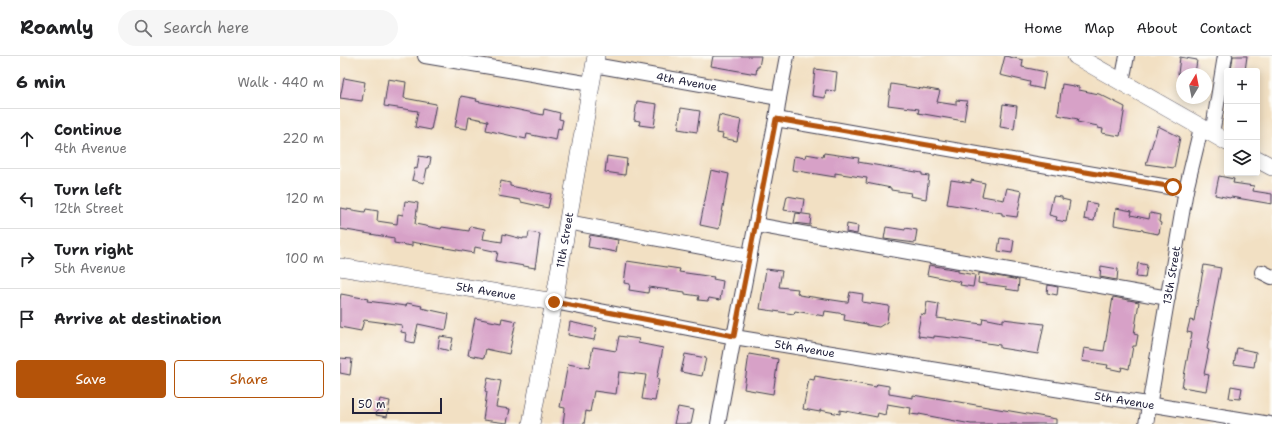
<!DOCTYPE html>
<meta charset="utf-8">
<style>
:root{--surface:#fff;--page:#f6f6f6;--text:#202124;--muted:#757577;--line:#e0e0e0;--accent:#b45309}
body{margin:0;font-family:"Shantell Sans",sans-serif;background:var(--page);color:var(--text)}
.controls{position:absolute;right:12px;top:12px;display:grid;overflow:hidden;border-radius:4px;box-shadow:0 2px 10px #0003}
.controls button{width:36px;height:36px;display:grid;place-items:center;padding:0;border:0;border-bottom:1px solid var(--line);background:var(--surface);color:var(--text);font:20px sans-serif}
.compass{position:absolute;left:836px;top:12px;width:36px;height:36px;border-radius:50%;background:var(--surface);box-shadow:0 2px 10px #0003;rotate:10deg}
.scale{position:absolute;left:12px;bottom:10px;width:90px;box-sizing:border-box;padding-left:4px;border:2px solid #22223b;border-top:0;font-size:11px;line-height:14px;white-space:nowrap;color:#22223b;-webkit-text-stroke:3px #fdfcf7;paint-order:stroke}
.stop{position:absolute;width:12px;height:12px;margin:-9px;border:3px solid #b45309;border-radius:50%;background:#fff}
.stop.end{background:#b45309;border-color:#fff;box-shadow:0 1px 4px #0008}
.list{margin:0;padding:0;list-style:none}
h2{display:flex;justify-content:space-between;align-items:center;height:52px;margin:0;padding:0 16px;font-size:17px}
h2 small{font-size:13px;font-weight:400;color:var(--muted)}
.list li{display:grid;grid-template-columns:26px 1fr auto;gap:12px;align-items:center;box-sizing:border-box;height:60px;padding:0 16px;border-top:1px solid var(--line)}
.list b{display:block;font-size:15px;white-space:nowrap}
.list p{margin:0;font-size:13px;white-space:nowrap;color:var(--muted)}
.list em{font-size:13px;font-style:normal;color:var(--muted)}
.actions{display:flex;gap:8px;padding:12px 16px}
.actions a{flex:1;padding:9px 0;border:1px solid var(--accent);border-radius:4px;text-align:center;font-size:14px;color:var(--accent)}
.actions .main{background:var(--accent);color:#fff}
.icon{flex:none;width:22px;height:22px;fill:none;stroke:currentColor;stroke-width:2;stroke-linecap:round;stroke-linejoin:round}
.map{position:relative;flex:none;width:932px;height:368px;overflow:hidden}
header{display:flex;align-items:center;gap:24px;box-sizing:border-box;height:56px;padding:0 20px;background:var(--surface);border-bottom:1px solid var(--line)}
header strong{font-size:19px}
nav{display:flex;gap:22px;margin-inline-start:auto;font-size:14px}
.search{width:280px;height:36px;background:var(--page);display:flex;align-items:center;gap:10px;box-sizing:border-box;padding:0 14px;border-radius:22px;color:var(--muted);font-size:15px}
main{display:flex}
aside{flex:1;background:var(--surface)}
.map>svg:first-child{display:block}
.building{fill:#d7a1c7}
.lines{fill:none;stroke-linecap:round;stroke-linejoin:round}
.minor-casing{stroke:#413e4f;stroke-width:16}
.major-casing{stroke:#413e4f;stroke-width:18}
.minor{stroke:#fff;stroke-width:14}
.major{stroke:#fff;stroke-width:17}
.route{stroke:#b45309;stroke-width:5}
.labels{text-anchor:middle;dominant-baseline:central;stroke-width:3.5;stroke-linejoin:round;paint-order:stroke}
.street-label{font-size:11px;fill:#22223b;stroke:#fdfcf7}
</style>
<header>
<strong>Roamly</strong>
<div class="search"><svg class="icon" aria-label="search" viewBox="0 0 24 24"><circle cx="10" cy="10" r="6"/><path d="M15 15l6 6"/></svg>Search here</div>
<nav><a>Home</a><a>Map</a><a>About</a><a>Contact</a></nav>
</header>
<main>
<aside>
<h2>6 min<small>Walk · 440 m</small></h2>
<ul class="list">
<li><svg class="icon" aria-label="ahead" viewBox="0 0 24 24"><path d="M12 20V5M6 11l6-6 6 6"/></svg><div><b>Continue</b><p>4th Avenue</p></div><em>220 m</em></li>
<li><svg class="icon" aria-label="left" viewBox="0 0 24 24"><path d="M17 20v-9H6M10 6l-5 5 5 5"/></svg><div><b>Turn left</b><p>12th Street</p></div><em>120 m</em></li>
<li><svg class="icon" aria-label="right" viewBox="0 0 24 24"><path d="M7 20v-9h11M14 6l5 5-5 5"/></svg><div><b>Turn right</b><p>5th Avenue</p></div><em>100 m</em></li>
<li><svg class="icon" aria-label="arrive" viewBox="0 0 24 24"><path d="M6 21V4h12l-3 4 3 4H6"/></svg><div><b>Arrive at destination</b></div></li>
</ul>
<div class="actions"><a class="main">Save</a><a>Share</a></div>
</aside>
<div class="map">
<svg width="932" height="368" viewBox="0 0 932 368">
<rect width="100%" height="100%" fill="#fdfcf7"/>
<filter id="ink" filterUnits="userSpaceOnUse"><feTurbulence type="fractalNoise" baseFrequency=".025" numOctaves="2"/><feDisplacementMap in="SourceGraphic" scale="8" xChannelSelector="R" yChannelSelector="G"/><feConvolveMatrix kernelMatrix="1 2 1 2 8 2 1 2 1" color-interpolation-filters="sRGB"/></filter>
<filter id="wash" filterUnits="userSpaceOnUse"><feTurbulence type="fractalNoise" baseFrequency=".012" numOctaves="4" result="noise"/><feDisplacementMap in="SourceGraphic" scale="16" xChannelSelector="R" yChannelSelector="G"/><feGaussianBlur stdDeviation="0.9" result="paint"/><feColorMatrix in="noise" values="0 0 0 0 0 0 0 0 0 0 0 0 0 0 0 0 0 1.4 0 .05"/><feComposite in="paint" operator="in"/></filter>
<g filter="url(#wash)">
<rect width="100%" height="100%" fill="#f2e0c3"/>
<g id="blocks">
<g class="building">
<path d="M 373,0 L 421,0 L 419,11 L 417,11 L 416,18 L 371,10 Z"/>
<path d="M 665,0 L 683,4 L 682,11 L 706,16 L 703,33 L 689,30 L 690,26 L 660,19 Z"/>
<path d="M 893,0 L 907,0 L 905,15 L 891,14 Z"/>
<path d="M 840,1 L 857,4 L 855,18 L 838,18 Z"/>
<path d="M 475,13 L 497,16 L 495,35 L 486,34 L 485,42 L 472,40 Z"/>
<path d="M 4,22 L 25,26 L 22,45 L 0,42 Z"/>
<path d="M 48,23 L 66,26 L 64,42 L 96,48 L 91,74 L 75,71 L 78,55 L 44,50 Z"/>
<path d="M 551,28 L 583,33 L 583,32 L 600,35 L 597,46 L 616,49 L 616,44 L 627,45 L 624,65 L 578,57 L 579,53 L 548,49 Z"/>
<path d="M 722,28 L 739,31 L 739,34 L 759,38 L 785,51 L 780,80 L 762,77 L 763,73 L 758,72 L 758,70 L 737,66 L 738,63 L 718,59 Z"/>
<path d="M 121,40 L 137,43 L 136,45 L 203,59 L 204,53 L 220,57 L 219,63 L 223,64 L 221,73 L 218,72 L 216,84 L 187,78 L 186,83 L 146,74 L 148,65 L 129,61 L 127,73 L 115,71 Z"/>
<path d="M 297,45 L 317,48 L 314,71 L 299,69 L 300,65 L 294,64 Z"/>
<path d="M 663,48 L 677,50 L 674,73 L 660,71 Z"/>
<path d="M 341,52 L 360,55 L 357,76 L 338,73 Z"/>
<path d="M 379,59 L 401,64 L 397,85 L 382,82 L 383,78 L 376,77 Z"/>
<path d="M 818,70 L 840,81 L 834,112 L 806,108 Z"/>
<path d="M 484,97 L 519,102 L 518,106 L 582,117 L 582,119 L 589,120 L 586,143 L 570,140 L 571,137 L 551,134 L 551,132 L 526,127 L 527,122 L 495,117 L 495,121 L 452,114 L 454,100 L 465,102 L 466,98 L 483,101 Z"/>
<path d="M 79,100 L 91,102 L 89,112 L 87,112 L 84,127 L 72,124 L 75,112 L 77,113 Z"/>
<path d="M 267,100 L 287,103 L 285,119 L 265,116 Z"/>
<path d="M 371,114 L 389,118 L 379,173 L 360,169 Z"/>
<path d="M 879,120 L 894,123 L 893,127 L 914,130 L 913,135 L 932,138 L 932,148 L 891,141 L 890,142 L 875,139 Z"/>
<path d="M 611,124 L 631,127 L 631,124 L 645,127 L 642,140 L 664,144 L 667,132 L 682,135 L 677,161 L 662,159 L 662,157 L 607,148 Z"/>
<path d="M 161,125 L 170,127 L 170,130 L 211,138 L 208,152 L 181,146 L 181,144 L 158,140 Z"/>
<path d="M 447,140 L 464,143 L 462,157 L 444,154 Z"/>
<path d="M 713,140 L 722,141 L 722,143 L 730,145 L 726,166 L 716,164 L 717,161 L 709,159 Z"/>
<path d="M 65,145 L 78,147 L 75,168 L 101,173 L 102,171 L 129,175 L 130,170 L 145,173 L 143,183 L 162,186 L 163,178 L 183,183 L 183,182 L 188,182 L 189,176 L 200,178 L 195,212 L 156,205 L 158,196 L 135,191 L 134,197 L 72,186 L 72,190 L 54,187 L 54,182 L 0,173 L 0,152 L 25,156 L 26,153 L 38,155 L 37,165 L 57,168 L 58,158 L 63,159 Z"/>
<path d="M 747,146 L 757,148 L 754,165 L 744,163 Z"/>
<path d="M 776,152 L 792,155 L 791,159 L 809,163 L 810,157 L 820,159 L 819,166 L 821,167 L 819,177 L 818,177 L 818,178 L 803,175 L 803,174 L 774,169 Z"/>
<path d="M 456,157 L 471,159 L 470,169 L 454,167 Z"/>
<path d="M 507,168 L 518,170 L 517,178 L 506,176 Z"/>
<path d="M 546,171 L 565,174 L 565,172 L 577,174 L 575,187 L 544,183 Z"/>
<path d="M 250,179 L 278,184 L 276,196 L 248,191 Z"/>
<path d="M 660,182 L 674,184 L 672,197 L 658,195 Z"/>
<path d="M 287,205 L 340,213 L 339,216 L 374,221 L 373,223 L 383,225 L 380,244 L 369,242 L 368,245 L 358,244 L 359,240 L 345,238 L 345,236 L 315,232 L 309,231 L 308,237 L 289,234 L 290,228 L 284,227 Z"/>
<path d="M 798,207 L 807,209 L 805,222 L 796,221 Z"/>
<path d="M 589,209 L 618,214 L 618,216 L 635,219 L 633,231 L 620,229 L 621,226 L 587,219 Z"/>
<path d="M 864,209 L 881,212 L 871,266 L 872,266 L 867,293 L 869,294 L 864,318 L 869,319 L 866,335 L 842,331 L 852,277 L 847,276 L 850,264 L 854,265 Z"/>
<path d="M 761,210 L 778,213 L 777,224 L 760,221 Z"/>
<path d="M 426,213 L 442,215 L 439,231 L 458,233 L 457,237 L 459,238 L 459,239 L 506,246 L 508,246 L 510,236 L 523,238 L 522,246 L 549,250 L 547,266 L 539,271 L 527,269 L 527,268 L 504,264 L 505,258 L 485,255 L 484,260 L 455,255 L 454,258 L 420,253 Z"/>
<path d="M 639,217 L 679,224 L 678,235 L 666,233 L 667,231 L 638,227 Z"/>
<path d="M 708,229 L 718,231 L 717,239 L 707,237 Z"/>
<path d="M 1,238 L 28,243 L 27,245 L 66,250 L 67,247 L 82,250 L 81,252 L 109,258 L 106,274 L 78,268 L 74,287 L 65,285 L 66,277 L 61,276 L 62,269 L 24,264 L 21,275 L 0,271 L 0,244 Z"/>
<path d="M 773,241 L 799,246 L 794,278 L 798,279 L 796,290 L 793,290 L 789,313 L 782,311 L 781,315 L 767,312 L 768,309 L 742,305 L 744,292 L 764,295 Z"/>
<path d="M 587,246 L 599,248 L 597,262 L 642,268 L 643,262 L 663,266 L 663,263 L 704,268 L 698,298 L 660,292 L 660,289 L 621,283 L 594,280 L 594,282 L 578,280 L 579,276 L 578,274 L 581,258 L 585,259 Z"/>
<path d="M 135,262 L 161,267 L 162,262 L 176,265 L 169,298 L 146,293 L 144,302 L 128,299 Z"/>
<path d="M 230,266 L 257,272 L 254,284 L 228,279 Z"/>
<path d="M 100,280 L 113,282 L 110,295 L 98,292 Z"/>
<path d="M 279,280 L 299,283 L 298,287 L 323,292 L 317,323 L 319,323 L 315,345 L 302,343 L 306,319 L 279,316 L 276,338 L 254,335 L 250,356 L 246,355 L 244,368 L 223,368 L 225,352 L 220,351 L 228,308 L 249,312 L 253,291 L 276,295 Z"/>
<path d="M 897,292 L 916,296 L 914,311 L 894,308 Z"/>
<path d="M 345,298 L 366,302 L 362,320 L 341,316 Z"/>
<path d="M 409,298 L 438,303 L 433,338 L 404,333 Z"/>
<path d="M 0,302 L 12,303 L 10,319 L 0,317 Z"/>
<path d="M 475,320 L 536,331 L 537,328 L 549,330 L 549,338 L 573,342 L 573,339 L 596,343 L 596,342 L 716,363 L 716,368 L 631,368 L 579,358 L 579,359 L 570,358 L 571,352 L 547,348 L 545,359 L 538,357 L 537,361 L 500,354 L 500,358 L 480,354 L 480,356 L 463,353 L 469,323 L 474,324 Z"/>
<path d="M 148,322 L 161,325 L 156,351 L 170,353 L 167,367 L 143,364 L 147,336 L 145,335 Z"/>
<path d="M 891,330 L 902,332 L 900,343 L 889,342 Z"/>
<path d="M 40,343 L 50,345 L 47,361 L 36,359 Z"/>
<path d="M 338,351 L 354,354 L 351,368 L 334,368 Z"/>
</g>
</g>
</g>
<g filter="url(#ink)">
<use href="#blocks" fill-opacity="0" stroke="#413e4f" stroke-width="1"/>
<g class="lines">
<defs>
<g id="minor">
<path d="M 85,0 L 251,28"/>
<path id="s1" d="M 254,9 L 439,42"/>
<path d="M 782,26 L 787,0"/>
<path d="M 436,63 L 846,134"/>
<path d="M 872,78 L 885,0"/>
<path d="M 227,166 L 410,200"/>
<path d="M 416,169 L 828,242"/>
<path d="M 922,216 L 932,221"/>
<path id="s2" d="M 214,246 L 394,281 L 930,368"/>
<path d="M 378,368 L 394,281 L 436,63 L 439,42 L 447,0"/>
<path id="s3" d="M 806,368 L 846,134 L 861,72"/>
</g>
<g id="major">
<path d="M 736,0 L 887,86"/>
<path d="M 917,103 L 932,111"/>
<path id="s4" d="M 0,211 L 214,246"/>
<path id="s5" d="M 191,368 L 214,246 L 256,0"/>
</g>
</defs>
<use href="#minor" class="minor-casing"/>
<use href="#major" class="major-casing"/>
<use href="#minor" class="minor"/>
<use href="#major" class="major"/>
</g>
</g>
<g class="lines" filter="url(#ink)">
<path class="route" d="M 214,246 L 394,280 L 436,63 L 833,131"/>
</g>
<g class="labels">
<g class="street-label">
<text stroke="none"><textPath href="#s1" startOffset="94">4th Avenue</textPath></text>
<text stroke="none"><textPath href="#s5" startOffset="187">11th Street</textPath></text>
<text stroke="none"><textPath href="#s3" startOffset="151">13th Street</textPath></text>
<text stroke="none"><textPath href="#s4" startOffset="148">5th Avenue</textPath></text>
<text stroke="none"><textPath href="#s2" startOffset="255">5th Avenue</textPath></text>
<text stroke="none"><textPath href="#s2" startOffset="579">5th Avenue</textPath></text>
</g>
</g>
</svg>
<div class="controls">
<button>+</button>
<button>−</button>
<button><svg class="icon" aria-label="layers" viewBox="0 0 24 24"><path d="M12 4l9 5-9 5-9-5zM3 14l9 5 9-5"/></svg></button>
</div>
<svg class="compass" viewBox="-18 -18 36 36"><path d="M0-13l5 13h-10z" fill="#e53935"/><path d="M0 13l5-13h-10z" fill="#757577"/></svg>
<div class="scale">50 m</div>
<div class="stop" style="left:833px;top:131px"></div>
<div class="stop end" style="left:214px;top:246px"></div>
</div>
</main>
